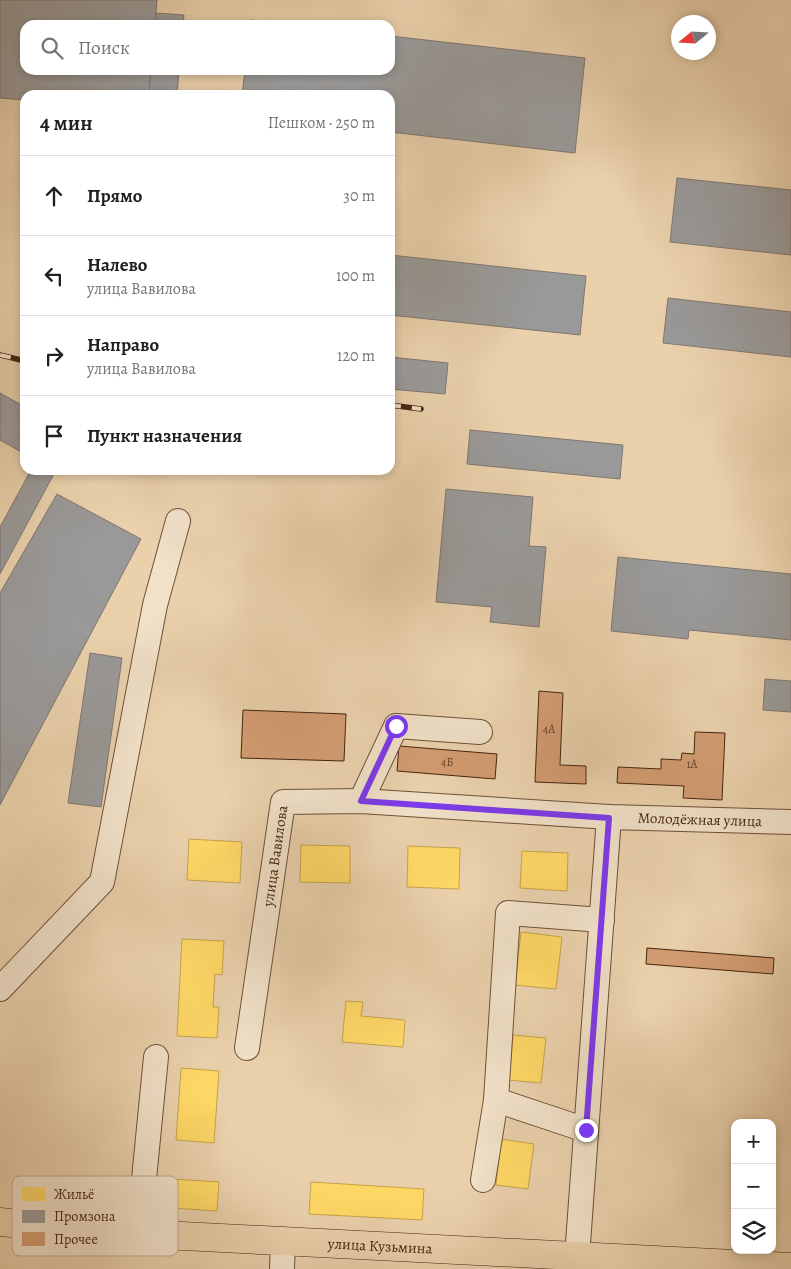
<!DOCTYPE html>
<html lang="ru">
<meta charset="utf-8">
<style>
:root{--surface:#fff;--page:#f2f2f2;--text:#202124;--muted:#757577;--line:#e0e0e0}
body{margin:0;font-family:Alegreya,serif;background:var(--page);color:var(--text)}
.controls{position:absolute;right:15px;bottom:15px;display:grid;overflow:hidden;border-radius:10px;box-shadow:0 2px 8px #0003}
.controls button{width:45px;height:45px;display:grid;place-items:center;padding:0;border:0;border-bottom:1px solid var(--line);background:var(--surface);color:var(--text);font:25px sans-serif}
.compass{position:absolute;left:671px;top:15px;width:45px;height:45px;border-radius:50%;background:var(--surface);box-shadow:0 2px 8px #0003;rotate:252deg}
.stop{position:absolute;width:15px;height:15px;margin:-11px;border:4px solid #7c3aed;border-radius:50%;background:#fff}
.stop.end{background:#7c3aed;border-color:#fff;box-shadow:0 1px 5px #0008}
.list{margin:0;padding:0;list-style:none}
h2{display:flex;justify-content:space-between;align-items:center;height:65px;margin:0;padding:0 20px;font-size:21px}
h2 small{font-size:16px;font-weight:400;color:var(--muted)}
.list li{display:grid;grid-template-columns:32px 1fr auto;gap:15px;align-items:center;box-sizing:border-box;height:80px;padding:0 20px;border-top:1px solid var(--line)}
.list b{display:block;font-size:19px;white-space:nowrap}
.list p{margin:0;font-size:16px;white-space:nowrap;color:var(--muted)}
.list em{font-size:16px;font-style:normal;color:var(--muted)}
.icon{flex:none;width:28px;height:28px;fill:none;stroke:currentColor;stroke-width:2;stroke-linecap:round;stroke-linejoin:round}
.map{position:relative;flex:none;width:791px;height:1269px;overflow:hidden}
.search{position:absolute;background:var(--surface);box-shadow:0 2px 8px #0003;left:20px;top:20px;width:375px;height:55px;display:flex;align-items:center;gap:12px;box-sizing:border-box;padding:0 18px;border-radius:15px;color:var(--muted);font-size:19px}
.panel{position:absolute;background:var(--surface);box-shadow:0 2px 8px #0003;left:20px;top:90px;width:375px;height:385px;border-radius:15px}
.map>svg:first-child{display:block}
.homes{fill:#ffd966;stroke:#c7a34c}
.industry{fill:#999;stroke:#80766f}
.building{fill:#d39c72;stroke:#44250e}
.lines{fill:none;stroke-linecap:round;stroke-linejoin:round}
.minor-casing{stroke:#6e5036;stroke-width:26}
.major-casing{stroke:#44250e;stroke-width:29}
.minor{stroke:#f1e1c9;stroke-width:24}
.major{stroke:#ead1ac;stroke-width:28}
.rail-casing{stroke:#44250e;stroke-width:5.5}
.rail{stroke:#f1e1c9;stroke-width:4;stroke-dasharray:11;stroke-linecap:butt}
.route{stroke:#7c3aed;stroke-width:6}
.labels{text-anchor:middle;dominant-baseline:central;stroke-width:5;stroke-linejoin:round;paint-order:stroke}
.number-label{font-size:12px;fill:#684327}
.street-label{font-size:15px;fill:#44250e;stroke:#f1e1c9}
.key{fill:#f1e1c9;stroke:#bda991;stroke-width:1}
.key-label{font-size:14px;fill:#44250e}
</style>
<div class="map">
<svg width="791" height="1269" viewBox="0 0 791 1269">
<rect width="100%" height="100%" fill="#ead1ac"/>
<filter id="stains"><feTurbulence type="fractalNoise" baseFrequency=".004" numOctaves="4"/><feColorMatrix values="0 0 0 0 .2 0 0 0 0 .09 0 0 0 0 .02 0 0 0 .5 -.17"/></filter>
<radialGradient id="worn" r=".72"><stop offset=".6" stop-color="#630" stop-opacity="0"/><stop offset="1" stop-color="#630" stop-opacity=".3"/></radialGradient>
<g class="homes">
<path d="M 189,839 L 242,842 L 240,883 L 187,880 Z"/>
<path d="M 301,845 L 350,846 L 350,883 L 300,882 Z"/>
<path d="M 408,846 L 460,848 L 459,889 L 407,887 Z"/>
<path d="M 522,851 L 568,853 L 567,891 L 520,888 Z"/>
<path d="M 521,932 L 562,937 L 556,989 L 515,985 Z"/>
<path d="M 182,939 L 224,941 L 222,975 L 215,974 L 213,1007 L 219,1007 L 217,1038 L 177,1036 Z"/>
<path d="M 346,1001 L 363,1002 L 361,1016 L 405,1020 L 403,1047 L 342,1042 Z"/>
<path d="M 513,1035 L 546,1038 L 541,1083 L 509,1080 Z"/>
<path d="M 181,1068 L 219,1071 L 214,1143 L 176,1140 Z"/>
<path d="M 501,1139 L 534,1144 L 528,1189 L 496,1185 Z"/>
<path d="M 173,1179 L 219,1182 L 217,1211 L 171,1208 Z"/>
<path d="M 311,1182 L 424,1189 L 422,1220 L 309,1214 Z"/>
</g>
<g class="industry">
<path d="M 0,0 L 157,0 L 155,25 L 25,25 L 25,70 L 151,70 L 149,95 L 25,95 L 25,100 L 0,98 Z"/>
<path d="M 156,13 L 184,15 L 183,25 L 155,25 Z"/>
<path d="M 251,20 L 292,25 L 250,25 Z"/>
<path d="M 390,36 L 585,58 L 575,153 L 390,132 L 390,95 L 242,95 L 245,70 L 390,70 Z"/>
<path d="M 151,70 L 179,70 L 177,95 L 149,95 Z"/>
<path d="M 677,178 L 791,190 L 791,255 L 670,242 Z"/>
<path d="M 390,255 L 586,276 L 580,335 L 390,315 Z"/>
<path d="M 668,298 L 791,312 L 791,357 L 663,343 Z"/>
<path d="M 390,357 L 448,363 L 445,394 L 390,389 Z"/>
<path d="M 0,393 L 25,407 L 25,454 L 0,440 Z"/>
<path d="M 470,430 L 623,445 L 620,479 L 467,464 Z"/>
<path d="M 31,470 L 56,470 L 0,574 L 0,527 Z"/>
<path d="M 446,489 L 533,497 L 529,546 L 546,547 L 539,627 L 490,622 L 492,607 L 436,602 Z"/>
<path d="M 57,494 L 141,539 L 0,805 L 0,593 Z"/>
<path d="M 618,557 L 791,574 L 791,640 L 689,630 L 688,639 L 611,631 Z"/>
<path d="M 90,653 L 122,658 L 101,807 L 68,803 Z"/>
<path d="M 765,679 L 791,681 L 791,712 L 763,710 Z"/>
</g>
<g class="building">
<path d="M 539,691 L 563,693 L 560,765 L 586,766 L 586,784 L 535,782 Z"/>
<path d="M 243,710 L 346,714 L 344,761 L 241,758 Z"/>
<path d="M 695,732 L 725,733 L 722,800 L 683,798 L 684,786 L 617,783 L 618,767 L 661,769 L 661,759 L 681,760 L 682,753 L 694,754 Z"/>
<path d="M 399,746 L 497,754 L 495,779 L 397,771 Z"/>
<path d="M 647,948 L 774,958 L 773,974 L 646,964 Z"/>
</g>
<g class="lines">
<defs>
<g id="minor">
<path d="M 361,801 L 396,726 L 480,732"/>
<path d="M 0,989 L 102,882 L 155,605 L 178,521"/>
<path id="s1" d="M 247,1048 L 283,802 L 361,801 L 609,817 L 791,822"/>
<path d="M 586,1130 L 496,1100 L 508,913 L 602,920"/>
<path d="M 483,1180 L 496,1100"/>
<path d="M 123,1233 L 143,1189 L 156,1057"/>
<path d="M 577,1257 L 609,817"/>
<path d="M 282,1269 L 283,1241"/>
</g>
<g id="major">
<path id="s2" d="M 0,1222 L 104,1232 L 791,1267"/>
</g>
</defs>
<use href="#minor" class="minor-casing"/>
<use href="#major" class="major-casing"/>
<use href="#minor" class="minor"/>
<use href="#major" class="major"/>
<defs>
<g id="rail">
<path d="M 0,355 L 25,361"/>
<path d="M 390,405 L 421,409"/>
</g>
</defs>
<use href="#rail" class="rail-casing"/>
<use href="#rail" class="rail"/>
</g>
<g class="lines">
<path class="route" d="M 396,726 L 361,801 L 609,818 L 586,1130"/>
</g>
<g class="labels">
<g class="number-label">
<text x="549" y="729">4А</text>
<text x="447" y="762">4Б</text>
<text x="692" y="764">1А</text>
</g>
<g class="street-label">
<text stroke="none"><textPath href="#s1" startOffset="666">Молодёжная улица</textPath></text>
<text stroke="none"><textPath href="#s1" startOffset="194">улица Вавилова</textPath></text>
<text stroke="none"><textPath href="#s2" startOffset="381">улица Кузьмина</textPath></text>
</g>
</g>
<rect x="12" y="1176" width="166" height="80" rx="8" class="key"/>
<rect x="22" y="1187" width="23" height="14" fill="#ffd966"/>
<rect x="22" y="1210" width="23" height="13" fill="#999"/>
<rect x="22" y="1232" width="23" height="14" fill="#d39c72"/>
<g class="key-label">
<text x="54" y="1199">Жильё</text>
<text x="54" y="1221">Промзона</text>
<text x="54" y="1244">Прочее</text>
</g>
<rect width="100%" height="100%" filter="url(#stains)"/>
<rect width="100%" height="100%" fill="url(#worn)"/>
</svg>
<div class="controls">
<button>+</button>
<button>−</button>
<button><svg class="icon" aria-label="layers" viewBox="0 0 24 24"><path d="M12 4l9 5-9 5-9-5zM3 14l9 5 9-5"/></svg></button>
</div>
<svg class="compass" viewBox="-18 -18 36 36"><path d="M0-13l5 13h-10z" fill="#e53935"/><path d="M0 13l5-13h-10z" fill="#757577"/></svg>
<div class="stop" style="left:396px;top:726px"></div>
<div class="stop end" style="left:586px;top:1130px"></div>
<div class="search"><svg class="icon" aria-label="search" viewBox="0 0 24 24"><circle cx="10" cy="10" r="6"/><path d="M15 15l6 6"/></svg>Поиск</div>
<section class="panel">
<h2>4 мин<small>Пешком · 250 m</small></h2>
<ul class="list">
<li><svg class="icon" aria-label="ahead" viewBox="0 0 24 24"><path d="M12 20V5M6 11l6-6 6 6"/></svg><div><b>Прямо</b></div><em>30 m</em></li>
<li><svg class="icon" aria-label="left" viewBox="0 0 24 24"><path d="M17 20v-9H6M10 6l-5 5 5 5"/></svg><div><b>Налево</b><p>улица Вавилова</p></div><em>100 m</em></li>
<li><svg class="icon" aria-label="right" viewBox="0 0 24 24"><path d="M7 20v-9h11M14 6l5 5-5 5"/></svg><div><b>Направо</b><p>улица Вавилова</p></div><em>120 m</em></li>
<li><svg class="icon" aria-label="arrive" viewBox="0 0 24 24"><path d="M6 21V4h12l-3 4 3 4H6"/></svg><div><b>Пункт назначения</b></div></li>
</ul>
</section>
</div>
